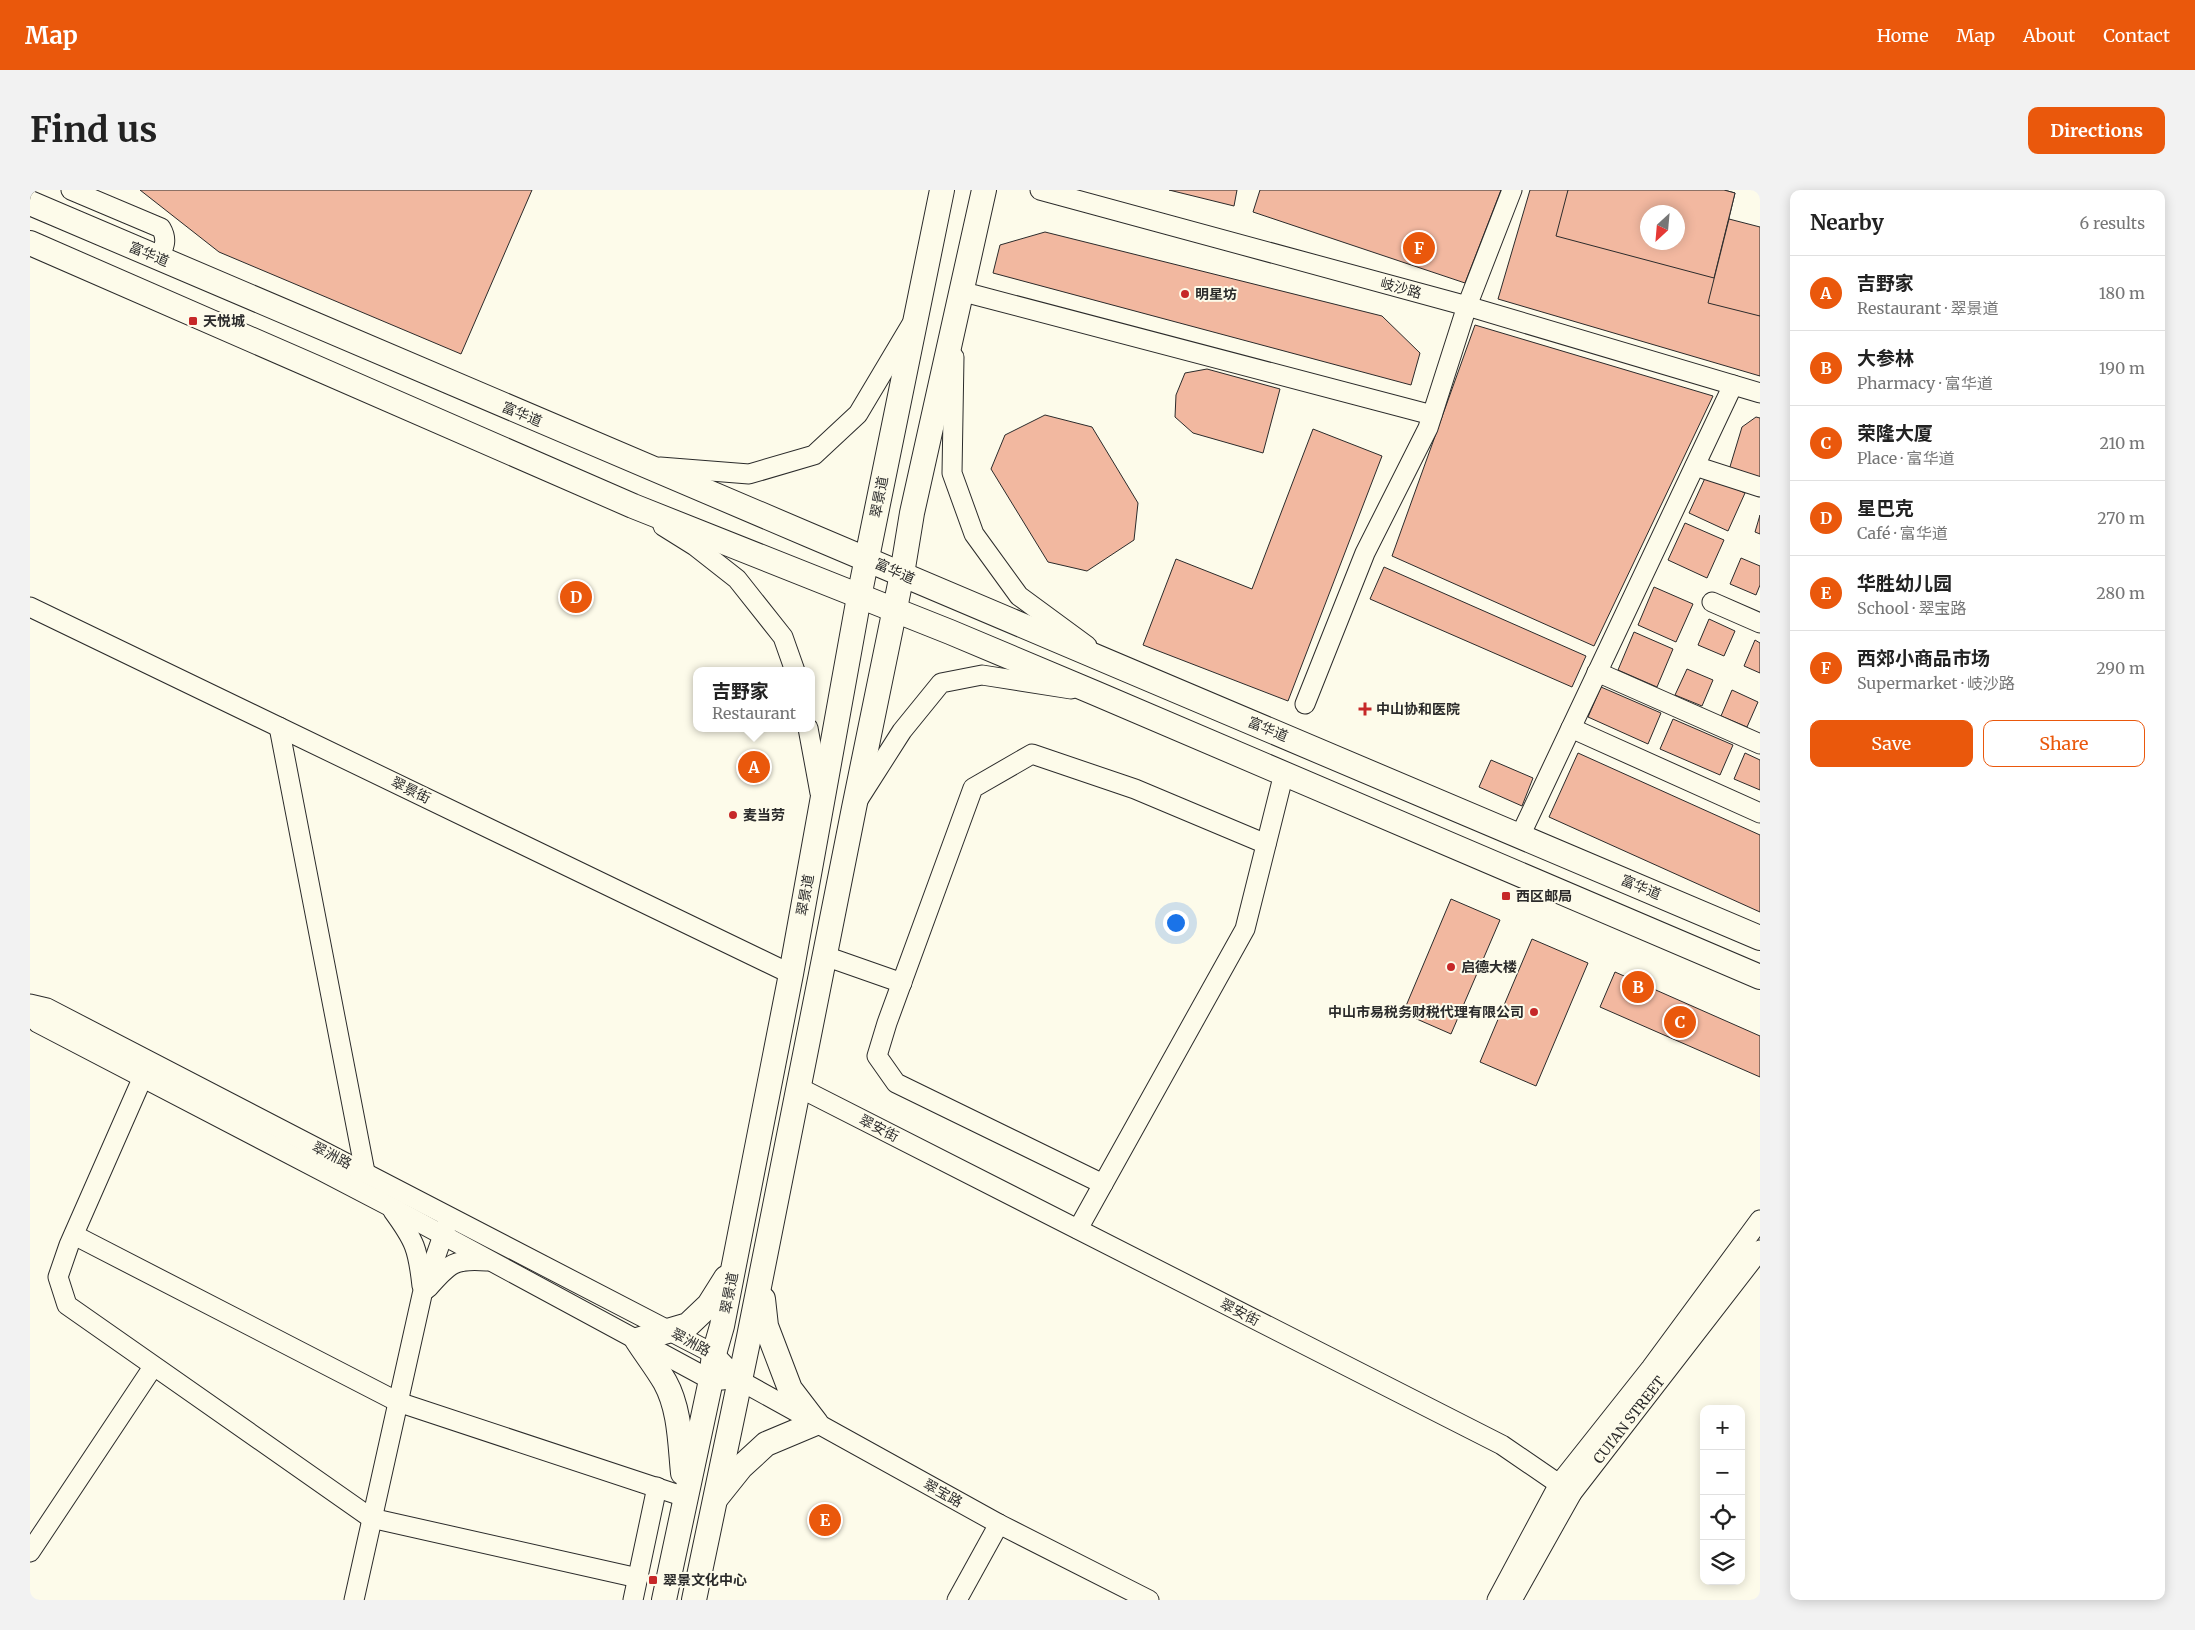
<!DOCTYPE html>
<meta charset="utf-8">
<style>
:root{--surface:#fff;--page:#f2f2f2;--text:#222;--muted:#767676;--line:#e0e0e0;--accent:#ea580c}
body{margin:0;font-family:Merriweather,"Noto Sans SC",serif;background:var(--page);color:var(--text)}
.controls{position:absolute;right:15px;bottom:15px;display:grid;overflow:hidden;border-radius:10px;box-shadow:0 2px 12px #0003}
.controls button{width:45px;height:45px;display:grid;place-items:center;padding:0;border:0;border-bottom:1px solid var(--line);background:var(--surface);color:var(--text);font:25px sans-serif}
.compass{position:absolute;left:1610px;top:15px;width:45px;height:45px;border-radius:50%;background:var(--surface);box-shadow:0 2px 12px #0003;rotate:206deg}
.you{position:absolute;left:1145px;top:732px;width:18px;height:18px;margin:-12px;border:4px solid #fff;border-radius:50%;background:#1a73e8;box-shadow:0 0 0 8px #1a73e833}
.badge{display:grid;place-items:center;width:32px;height:32px;border-radius:50%;background:var(--accent);color:#fff;font-size:16px;font-weight:700}
.pin{position:absolute;translate:-50% -50%;border:2px solid #fff;box-shadow:0 1px 5px #0006}
.popup{position:absolute;left:663px;top:477px;width:122px;height:65px;box-sizing:border-box;display:grid;place-content:center;border-radius:10px;background:var(--surface);filter:drop-shadow(0 1px 4px #0005);font-size:16px;white-space:nowrap;color:var(--muted)}
.popup b{font-size:19px;color:var(--text)}
.popup::after{content:'';position:absolute;left:50%;top:100%;margin-left:-10px;border:10px solid transparent;border-top-color:var(--surface)}
.list{margin:0;padding:0;list-style:none}
h2{display:flex;justify-content:space-between;align-items:center;height:65px;margin:0;padding:0 20px;font-size:21px}
h2 small{font-size:16px;font-weight:400;color:var(--muted)}
.list li{display:grid;grid-template-columns:32px 1fr auto;gap:15px;align-items:center;box-sizing:border-box;height:75px;padding:0 20px;border-top:1px solid var(--line)}
.list b{display:block;font-size:19px;white-space:nowrap}
.list p{margin:0;font-size:16px;white-space:nowrap;color:var(--muted)}
.list em{font-size:16px;font-style:normal;color:var(--muted)}
.actions{display:flex;gap:10px;padding:15px 20px}
.actions a{flex:1;padding:11px 0;border:1px solid var(--accent);border-radius:10px;text-align:center;font-size:18px;color:var(--accent)}
.actions .main{background:var(--accent);color:#fff}
.icon{flex:none;width:28px;height:28px;fill:none;stroke:currentColor;stroke-width:2;stroke-linecap:round;stroke-linejoin:round}
.map{position:relative;flex:none;width:1730px;height:1410px;overflow:hidden;border-radius:10px}
header{display:flex;align-items:center;gap:30px;box-sizing:border-box;height:70px;padding:0 25px;background:var(--accent);color:#fff}
header strong{font-size:24px}
nav{display:flex;gap:28px;margin-inline-start:auto;font-size:18px}
.intro{display:flex;align-items:center;justify-content:space-between;box-sizing:border-box;height:120px;padding:0 30px}
h1{margin:0;font-size:35px}
.button{padding:12px 22px;border-radius:10px;background:var(--accent);color:#fff;font-size:18px;font-weight:700}
main{display:flex;gap:30px;padding:0 30px}
aside{flex:1;background:var(--surface);border-radius:10px;box-shadow:0 2px 12px #0003}
.map>svg:first-child{display:block}
.building{fill:#f2b8a0;stroke:#2b2b2b;fill-rule:evenodd}
.lines{fill:none;stroke-linecap:round;stroke-linejoin:round}
.minor-casing{stroke:#2b2b2b;stroke-width:21}
.major-casing{stroke:#2b2b2b;stroke-width:26}
.minor{stroke:#fdfbea;stroke-width:19}
.major{stroke:#fdfbea;stroke-width:24}
.poi-dot{fill:#c62828;stroke:#fdfbea;stroke-width:2}
.labels{text-anchor:middle;dominant-baseline:central;stroke-width:4;stroke-linejoin:round;paint-order:stroke}
.street-label{font-size:14px;fill:#2b2b2b;stroke:#fdfbea}
.poi-label{font-size:14px;font-weight:bold;fill:#2b2b2b;stroke:#fdfbea;text-anchor:start}
</style>
<header>
<strong>Map</strong>
<nav><a>Home</a><a>Map</a><a>About</a><a>Contact</a></nav>
</header>
<div class="intro"><h1>Find us</h1><a class="button">Directions</a></div>
<main>
<div class="map">
<svg width="1730" height="1410" viewBox="0 0 1730 1410">
<rect width="100%" height="100%" fill="#fdfbea"/>
<g class="building">
<path d="M 110,0 L 502,0 L 431,164 L 189,62 Z"/>
<path d="M 1139,0 L 1207,0 L 1204,16 Z"/>
<path d="M 1230,0 L 1471,0 L 1435,93 L 1223,22 Z"/>
<path d="M 1500,0 L 1694,0 L 1705,3 L 1695,45 L 1730,54 L 1730,186 L 1468,109 ZM 1618,22 L 1648,22 L 1648,52 L 1618,52 Z"/>
<path d="M 1538,0 L 1694,0 L 1705,3 L 1684,88 L 1526,46 ZM 1618,22 L 1648,22 L 1648,52 L 1618,52 Z"/>
<path d="M 1699,29 L 1730,37 L 1730,126 L 1678,113 Z"/>
<path d="M 1015,42 L 1352,126 L 1390,163 L 1381,195 L 963,83 L 970,55 Z"/>
<path d="M 1445,135 L 1683,206 L 1564,456 L 1362,366 Z"/>
<path d="M 1177,179 L 1250,199 L 1233,263 L 1163,243 L 1145,227 L 1146,205 L 1155,183 Z"/>
<path d="M 1015,225 L 1062,237 L 1108,313 L 1104,350 L 1057,381 L 1018,372 L 961,279 L 975,245 Z"/>
<path d="M 1726,227 L 1730,228 L 1730,289 L 1699,280 L 1712,237 Z"/>
<path d="M 1283,239 L 1352,266 L 1258,511 L 1113,455 L 1146,369 L 1222,399 Z"/>
<path d="M 1676,286 L 1715,303 L 1698,341 L 1659,323 Z"/>
<path d="M 1730,325 L 1730,344 L 1725,342 Z"/>
<path d="M 1655,333 L 1694,350 L 1677,388 L 1638,370 Z"/>
<path d="M 1711,368 L 1730,376 L 1730,395 L 1726,405 L 1700,394 Z"/>
<path d="M 1354,377 L 1556,466 L 1542,497 L 1340,409 Z"/>
<path d="M 1624,397 L 1663,414 L 1646,452 L 1608,435 Z"/>
<path d="M 1679,429 L 1705,441 L 1694,466 L 1668,455 Z"/>
<path d="M 1604,442 L 1643,459 L 1627,497 L 1588,480 Z"/>
<path d="M 1725,450 L 1730,453 L 1730,483 L 1714,476 Z"/>
<path d="M 1657,479 L 1683,490 L 1672,516 L 1645,505 Z"/>
<path d="M 1571,497 L 1631,523 L 1618,554 L 1558,527 Z"/>
<path d="M 1702,500 L 1728,512 L 1717,537 L 1691,526 Z"/>
<path d="M 1643,529 L 1703,555 L 1690,585 L 1630,559 Z"/>
<path d="M 1548,563 L 1730,645 L 1730,722 L 1519,627 Z"/>
<path d="M 1715,563 L 1730,570 L 1730,600 L 1704,589 Z"/>
<path d="M 1461,570 L 1503,588 L 1492,616 L 1449,597 Z"/>
<path d="M 1421,709 L 1470,730 L 1421,844 L 1373,823 Z"/>
<path d="M 1502,749 L 1558,773 L 1506,896 L 1450,872 Z"/>
<path d="M 1585,782 L 1730,846 L 1730,887 L 1570,817 Z"/>
</g>
<g class="lines">
<defs>
<g id="minor">
<path d="M 41,0 L 131,38 C 138,50 134,57 129,68"/>
<path d="M 1010,0 L 1437,116 L 1730,203"/>
<path d="M 930,101 L 1402,225"/>
<path d="M 924,167 L 922,283 L 944,344 L 989,406 L 1057,456"/>
<path d="M 1665,276 L 1730,297"/>
<path d="M 630,277 L 719,284 L 784,265 L 828,224 L 881,135"/>
<path d="M 633,336 L 665,356 L 707,389 L 753,447 L 765,481"/>
<path d="M 1682,412 L 1730,433"/>
<path d="M 0,417 L 761,784"/>
<path d="M 1567,482 L 1730,554"/>
<path d="M 1275,514 L 1335,363 L 1398,238 L 1437,116 L 1482,0"/>
<path d="M 249,537 L 335,982"/>
<path d="M 778,538 L 790,603"/>
<path d="M 1541,538 L 1730,623"/>
<path d="M 828,610 L 872,541 L 911,493 L 952,485 L 1041,499"/>
<path d="M 1490,646 L 1703,195"/>
<path d="M 795,766 L 872,793"/>
<path d="M 0,814 L 17,818 L 684,1164 L 709,1190 L 969,1334 L 1119,1410"/>
<path d="M 0,826 L 8,833 L 361,1017 L 681,1190 L 693,1190"/>
<path d="M 112,889 L 39,1055 L 28,1087 L 37,1115 L 341,1328 L 608,1388"/>
<path d="M 770,898 L 1472,1255 L 1542,1303"/>
<path d="M 1073,994 L 866,893 L 847,866 L 857,833 L 943,598 L 1002,564 L 1105,599 L 1236,654"/>
<path d="M 363,1021 C 385,1051 388,1059 392,1096"/>
<path d="M 1048,1039 L 1215,739 L 1254,583"/>
<path d="M 44,1045 L 368,1212 L 655,1307"/>
<path d="M 398,1098 C 419,1074 424,1068 457,1071"/>
<path d="M 0,1362 L 123,1177"/>
<path d="M 324,1410 L 392,1105 L 417,1034"/>
<path d="M 603,1410 L 627,1297"/>
<path d="M 927,1410 L 969,1334"/>
<path d="M 1467,1410 L 1529,1294 L 1621,1178 L 1730,1030"/>
<path d="M 1482,1410 L 1542,1303 L 1730,1060"/>
</g>
<g id="major">
<path d="M 0,13 C 576,260 1153,503 1730,748"/>
<path d="M 0,53 L 603,316 L 920,442 L 1065,503 L 1730,787"/>
<path d="M 653,1283 C 650,1253 650,1219 635,1192 C 627,1178 616,1164 607,1150 L 658,1135 L 679,1115 L 696,1088"/>
<path d="M 687,1307 L 711,1277 L 736,1254 L 786,1233 L 760,1199 L 736,1136 L 733,1109"/>
<path d="M 634,1410 L 681,1190 L 684,1164 L 692,1136 L 761,784 L 829,407 L 912,0"/>
<path d="M 664,1410 L 719,1147 L 824,618 L 872,384 L 882,323 L 954,0"/>
</g>
</defs>
<use href="#minor" class="minor-casing"/>
<use href="#major" class="major-casing"/>
<use href="#minor" class="minor"/>
<use href="#major" class="major"/>
</g>
<g class="poi-dot">
<circle cx="1155" cy="104" r="5"/>
<rect x="158" y="126" width="10" height="10" rx="2.5"/>
<path d="M1332.5 511.5h5v5h5v5h-5v5h-5v-5h-5v-5h5z"/>
<circle cx="703" cy="625" r="5"/>
<rect x="1471" y="701" width="10" height="10" rx="2.5"/>
<circle cx="1421" cy="777" r="5"/>
<circle cx="1504" cy="822" r="5"/>
<rect x="618" y="1385" width="10" height="10" rx="2.5"/>
</g>
<g class="labels">
<g class="street-label">
<text transform="translate(119 64) rotate(23)">富华道</text>
<text transform="translate(1371 98) rotate(15)">岐沙路</text>
<text transform="translate(492 224) rotate(23)">富华道</text>
<text transform="translate(849 307) rotate(-79)">翠景道</text>
<text transform="translate(865 381) rotate(24)">富华道</text>
<text transform="translate(1238 539) rotate(23)">富华道</text>
<text transform="translate(381 600) rotate(26)">翠景街</text>
<text transform="translate(1611 697) rotate(23)">富华道</text>
<text transform="translate(775 705) rotate(-80)">翠景道</text>
<text transform="translate(849 938) rotate(27)">翠安街</text>
<text transform="translate(302 965) rotate(27)">翠洲路</text>
<text transform="translate(699 1103) rotate(-79)">翠景道</text>
<text transform="translate(1210 1122) rotate(27)">翠安街</text>
<text transform="translate(661 1152) rotate(28)">翠洲路</text>
<text transform="translate(1599 1230) rotate(-52)">CUI'AN STREET</text>
<text transform="translate(913 1303) rotate(29)">翠宝路</text>
</g>
<g class="poi-label">
<text x="1165" y="104">明星坊</text>
<text x="173" y="131">天悦城</text>
<text x="1346" y="519">中山协和医院</text>
<text x="713" y="625">麦当劳</text>
<text x="1486" y="706">西区邮局</text>
<text x="1431" y="777">启德大楼</text>
<text x="1494" y="822" text-anchor="end">中山市易税务财税代理有限公司</text>
<text x="633" y="1390">翠景文化中心</text>
</g>
</g>
</svg>
<div class="controls">
<button>+</button>
<button>−</button>
<button><svg class="icon" aria-label="locate" viewBox="0 0 24 24"><circle cx="12" cy="12" r="6"/><path d="M12 2v4M12 18v4M2 12h4M18 12h4"/></svg></button>
<button><svg class="icon" aria-label="layers" viewBox="0 0 24 24"><path d="M12 4l9 5-9 5-9-5zM3 14l9 5 9-5"/></svg></button>
</div>
<svg class="compass" viewBox="-18 -18 36 36"><path d="M0-13l5 13h-10z" fill="#e53935"/><path d="M0 13l5-13h-10z" fill="#767676"/></svg>
<div class="you"></div>
<div class="pin badge" style="left:724px;top:577px">A</div>
<div class="popup"><b>吉野家</b>Restaurant</div>
<div class="pin badge" style="left:1608px;top:797px">B</div>
<div class="pin badge" style="left:1650px;top:832px">C</div>
<div class="pin badge" style="left:546px;top:407px">D</div>
<div class="pin badge" style="left:795px;top:1330px">E</div>
<div class="pin badge" style="left:1389px;top:58px">F</div>
</div>
<aside>
<h2>Nearby<small>6 results</small></h2>
<ul class="list">
<li><span class="badge">A</span><div><b>吉野家</b><p>Restaurant · 翠景道</p></div><em>180 m</em></li>
<li><span class="badge">B</span><div><b>大参林</b><p>Pharmacy · 富华道</p></div><em>190 m</em></li>
<li><span class="badge">C</span><div><b>荣隆大厦</b><p>Place · 富华道</p></div><em>210 m</em></li>
<li><span class="badge">D</span><div><b>星巴克</b><p>Café · 富华道</p></div><em>270 m</em></li>
<li><span class="badge">E</span><div><b>华胜幼儿园</b><p>School · 翠宝路</p></div><em>280 m</em></li>
<li><span class="badge">F</span><div><b>西郊小商品市场</b><p>Supermarket · 岐沙路</p></div><em>290 m</em></li>
</ul>
<div class="actions"><a class="main">Save</a><a>Share</a></div>
</aside>
</main>
